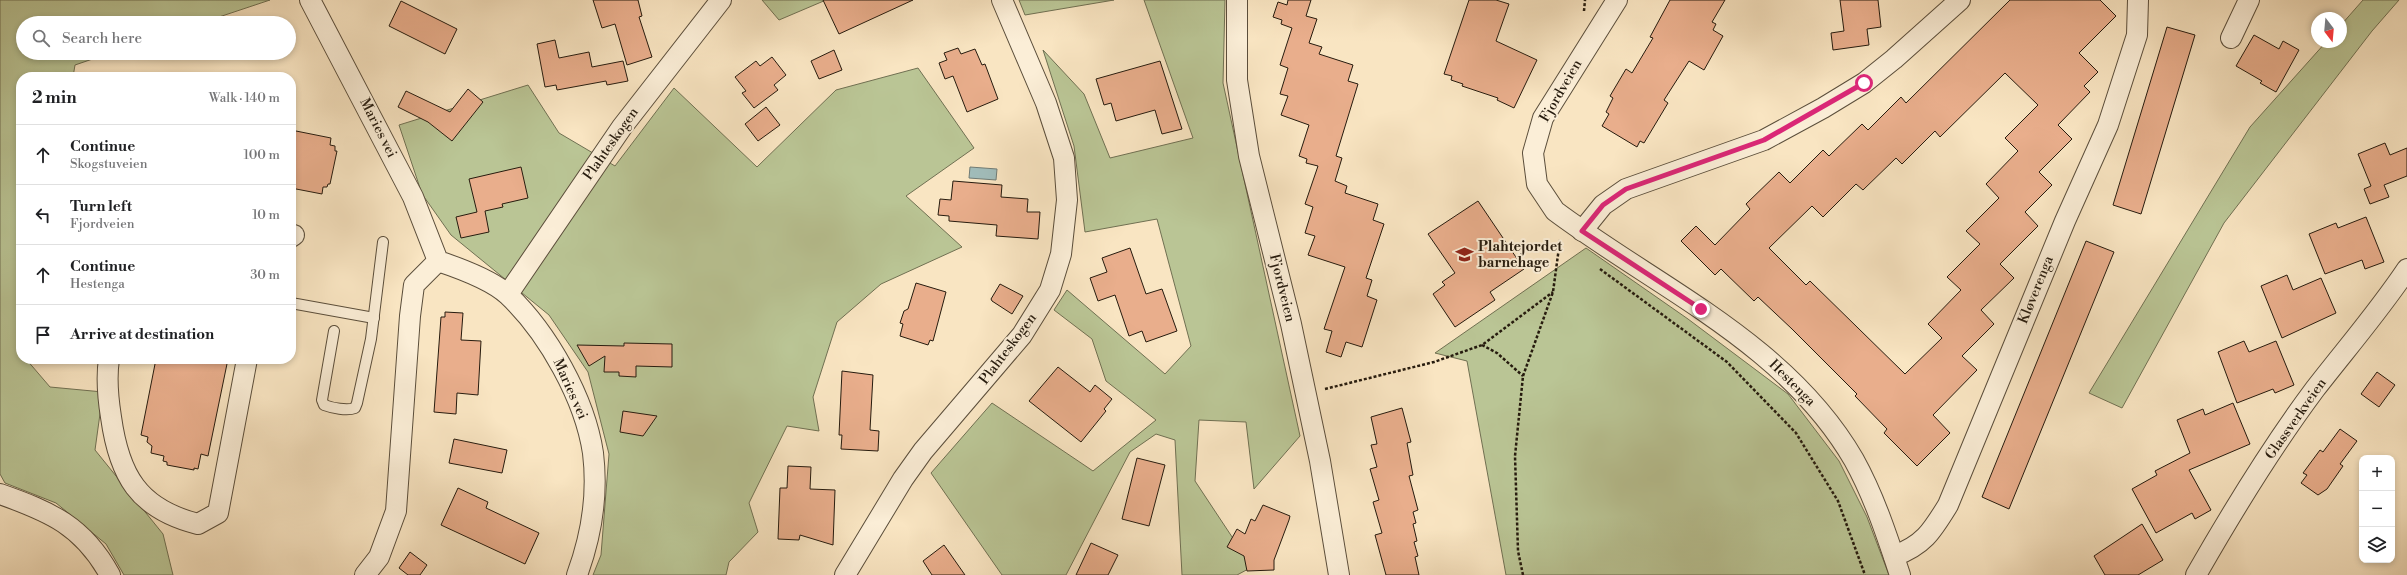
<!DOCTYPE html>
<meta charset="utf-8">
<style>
:root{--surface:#fff;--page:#f2f2f2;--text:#202124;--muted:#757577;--line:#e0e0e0}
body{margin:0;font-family:"Libre Bodoni",serif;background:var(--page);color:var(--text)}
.controls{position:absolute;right:12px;bottom:12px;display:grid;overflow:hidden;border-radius:8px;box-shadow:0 2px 6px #0003}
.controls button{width:36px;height:36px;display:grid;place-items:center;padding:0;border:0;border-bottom:1px solid var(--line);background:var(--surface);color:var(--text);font:20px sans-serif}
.compass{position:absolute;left:2311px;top:12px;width:36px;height:36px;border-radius:50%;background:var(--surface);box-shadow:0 2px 6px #0003;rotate:164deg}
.stop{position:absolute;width:12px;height:12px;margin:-9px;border:3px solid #db2777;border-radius:50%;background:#fff}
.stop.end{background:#db2777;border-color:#fff;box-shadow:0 1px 4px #0008}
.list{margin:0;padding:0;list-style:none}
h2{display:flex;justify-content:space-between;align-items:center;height:52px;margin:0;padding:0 16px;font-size:17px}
h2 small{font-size:13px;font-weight:400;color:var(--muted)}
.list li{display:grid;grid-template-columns:26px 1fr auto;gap:12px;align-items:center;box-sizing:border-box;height:60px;padding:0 16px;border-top:1px solid var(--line)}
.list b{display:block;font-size:15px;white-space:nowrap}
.list p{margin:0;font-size:13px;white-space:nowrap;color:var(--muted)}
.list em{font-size:13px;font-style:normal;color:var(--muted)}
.icon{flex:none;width:22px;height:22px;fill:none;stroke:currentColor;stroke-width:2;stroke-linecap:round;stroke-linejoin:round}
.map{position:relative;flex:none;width:2407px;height:575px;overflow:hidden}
.search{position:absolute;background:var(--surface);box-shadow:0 2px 6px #0003;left:16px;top:16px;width:280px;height:44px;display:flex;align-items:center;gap:10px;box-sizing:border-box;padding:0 14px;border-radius:22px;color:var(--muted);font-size:15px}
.panel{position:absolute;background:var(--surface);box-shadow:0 2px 6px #0003;left:16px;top:72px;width:280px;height:292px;border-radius:16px}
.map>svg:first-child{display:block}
.green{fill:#bac595;stroke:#707052}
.water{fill:#a1bdbb;stroke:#707c76}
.building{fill:#e9ae8c;stroke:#261b0e;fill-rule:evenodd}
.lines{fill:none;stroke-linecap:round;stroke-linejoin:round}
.lane-casing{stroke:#5b4e3b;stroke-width:12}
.street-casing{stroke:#5b4e3b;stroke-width:22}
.path{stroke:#261b0e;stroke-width:2.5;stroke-dasharray:3 2;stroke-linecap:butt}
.lane{stroke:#fbeed7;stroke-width:10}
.street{stroke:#fbeed7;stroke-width:20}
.route{stroke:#db2777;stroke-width:5}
.labels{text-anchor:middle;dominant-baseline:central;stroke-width:4;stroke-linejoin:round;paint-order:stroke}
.street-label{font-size:14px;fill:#261b0e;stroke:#fbeed7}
.poi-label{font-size:14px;font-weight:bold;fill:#261b0e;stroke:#fbeed7;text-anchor:start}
</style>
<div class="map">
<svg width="2407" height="575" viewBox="0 0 2407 575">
<rect width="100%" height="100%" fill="#f9e5c2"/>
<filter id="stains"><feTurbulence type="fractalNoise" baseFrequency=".005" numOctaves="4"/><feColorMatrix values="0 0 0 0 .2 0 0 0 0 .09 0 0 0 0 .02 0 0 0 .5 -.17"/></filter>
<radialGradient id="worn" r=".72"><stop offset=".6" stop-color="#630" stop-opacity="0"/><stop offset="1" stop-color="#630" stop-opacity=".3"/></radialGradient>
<g class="green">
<path d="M 0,0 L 270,0 L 201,23 L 23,23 L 23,53 L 110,53 L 75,65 L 73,77 L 21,77 L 21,359 L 26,359 L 50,387 L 103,392 L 95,450 L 163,534 L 173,575 L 124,575 L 106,544 L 56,503 L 5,483 L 0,474 Z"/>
<path d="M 762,0 L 826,0 L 779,20 Z"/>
<path d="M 1019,0 L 1114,0 L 1025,15 Z"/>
<path d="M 1144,0 L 1225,0 L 1223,83 L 1300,436 L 1254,489 L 1246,422 L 1199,420 L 1195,481 L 1252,567 L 1237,575 L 1182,575 L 1175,440 L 1156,434 L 1130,452 L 1066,575 L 1002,575 L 931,473 L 992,403 L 1093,471 L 1156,420 L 1106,381 L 1092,339 L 1054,310 L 1067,290 L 1165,374 L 1191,346 L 1157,219 L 1085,232 L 1074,146 L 1043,50 L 1084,94 L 1110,158 L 1193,138 Z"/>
<path d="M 2363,0 L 2399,0 L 2372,31 L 2224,223 L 2122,408 L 2089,393 L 2250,127 L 2326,42 L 2341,42 L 2341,25 Z"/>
<path d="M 918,68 L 974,148 L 906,196 L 962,247 L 881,284 L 837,322 L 813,397 L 819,431 L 787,426 L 749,503 L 758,532 L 729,562 L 726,575 L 593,575 L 601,555 L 609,454 L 588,372 L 549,315 L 451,235 L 422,194 L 399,125 L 528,85 L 559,133 L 615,166 L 674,88 L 757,167 L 836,90 Z"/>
<path d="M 1586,248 L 1688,319 L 1788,394 L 1839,461 L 1867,517 L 1889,575 L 1506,575 L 1467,361 L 1435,353 Z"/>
</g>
<path class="water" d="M 970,167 L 997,169 L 996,180 L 969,178 Z"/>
<g class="building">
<path d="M 593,0 L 638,0 L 642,16 L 639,17 L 652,57 L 627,65 L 615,24 L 602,28 Z"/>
<path d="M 823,0 L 913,0 L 839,34 Z"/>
<path d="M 1288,0 L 1311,0 L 1306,16 L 1317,19 L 1309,43 L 1322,47 L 1319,54 L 1353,65 L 1348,81 L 1358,84 L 1336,156 L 1342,158 L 1335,181 L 1347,186 L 1345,193 L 1378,204 L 1373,220 L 1384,224 L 1366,278 L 1372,280 L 1367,296 L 1377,300 L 1362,347 L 1346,342 L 1341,357 L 1326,352 L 1332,331 L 1324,329 L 1345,267 L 1308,255 L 1315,236 L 1305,233 L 1313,207 L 1305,204 L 1318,166 L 1306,163 L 1307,159 L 1299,156 L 1309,125 L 1281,115 L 1288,96 L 1280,94 L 1288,68 L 1280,65 L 1292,28 L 1281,24 L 1282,20 L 1273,17 L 1278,2 L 1287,5 Z"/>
<path d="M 1469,0 L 1496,0 L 1509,4 L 1496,41 L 1537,60 L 1514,108 L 1497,100 L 1498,98 L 1462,86 L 1463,84 L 1451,80 L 1452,76 L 1444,74 Z"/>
<path d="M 1670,0 L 1725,0 L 1712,22 L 1716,24 L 1713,30 L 1723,36 L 1704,70 L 1689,61 L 1664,100 L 1668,103 L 1644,143 L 1640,141 L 1637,147 L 1602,126 L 1609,114 L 1606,112 L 1613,98 L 1610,96 L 1626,69 L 1632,73 L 1653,38 L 1650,37 Z"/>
<path d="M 1840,0 L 1878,0 L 1881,27 L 1867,29 L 1869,45 L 1833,50 L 1831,33 L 1844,31 Z"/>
<path d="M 2010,0 L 2100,0 L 2116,16 L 2079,53 L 2098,72 L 2084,86 L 2090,92 L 2058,125 L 2072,139 L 2039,172 L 2052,185 L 2025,212 L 2038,226 L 2000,264 L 2014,278 L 1981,310 L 1994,324 L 1962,356 L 1977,370 L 1933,415 L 1950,433 L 1917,466 L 1884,433 L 1887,429 L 1855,396 L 1857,394 L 1792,329 L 1758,297 L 1754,301 L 1721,269 L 1715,275 L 1681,241 L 1696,226 L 1715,245 L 1750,209 L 1746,204 L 1779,172 L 1790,183 L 1823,150 L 1829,156 L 1862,124 L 1868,130 L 1901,97 L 1906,103 ZM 2005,73 L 2038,105 L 2005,138 L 2018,151 L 1986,184 L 1999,198 L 1966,231 L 1980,244 L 1947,277 L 1961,290 L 1928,324 L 1942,338 L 1905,374 L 1810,281 L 1806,285 L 1769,248 L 1812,206 L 1823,217 L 1856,184 L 1863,190 L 1896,158 L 1902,164 L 1935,131 L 1940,137 Z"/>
<path d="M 401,1 L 457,29 L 445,54 L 389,26 Z"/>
<path d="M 2167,27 L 2195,35 L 2141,214 L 2113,205 Z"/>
<path d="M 2254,35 L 2279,49 L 2283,41 L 2299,50 L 2276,92 L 2260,83 L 2262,81 L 2236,66 Z"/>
<path d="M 555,40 L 559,58 L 589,52 L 592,67 L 623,61 L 628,81 L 607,85 L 606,81 L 557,90 L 556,85 L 545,87 L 537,44 Z"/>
<path d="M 958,48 L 961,54 L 975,49 L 982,65 L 985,64 L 998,99 L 967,112 L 953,76 L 945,79 L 939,63 L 947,60 L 944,53 Z"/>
<path d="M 834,50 L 842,70 L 819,79 L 811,61 Z"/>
<path d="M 772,57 L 786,75 L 774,85 L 778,90 L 754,108 L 742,93 L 746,91 L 735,77 L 756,61 L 760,66 Z"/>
<path d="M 1160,61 L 1182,129 L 1162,134 L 1155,110 L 1116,121 L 1111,103 L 1104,105 L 1096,79 Z"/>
<path d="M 468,89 L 483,102 L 452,141 L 428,122 L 398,107 L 406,91 L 450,112 Z"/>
<path d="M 766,107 L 780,125 L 758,141 L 745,124 Z"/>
<path d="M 291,130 L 331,138 L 330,145 L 335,146 L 335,151 L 337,151 L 330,184 L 328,184 L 327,187 L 323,187 L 322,194 L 291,188 Z"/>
<path d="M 2385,143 L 2390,155 L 2407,148 L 2407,176 L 2384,185 L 2389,197 L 2370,204 L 2364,189 L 2371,186 L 2358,154 Z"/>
<path d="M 521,167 L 528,198 L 502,204 L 503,207 L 485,211 L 489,232 L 461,238 L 456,217 L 477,212 L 469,179 Z"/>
<path d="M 953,181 L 1002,185 L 1001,197 L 1028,199 L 1027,212 L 1040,212 L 1038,239 L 996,236 L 997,225 L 949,221 L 949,216 L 938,215 L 940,199 L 951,200 Z"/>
<path d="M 1478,201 L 1524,269 L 1490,292 L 1495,300 L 1455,327 L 1433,294 L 1445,285 L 1442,282 L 1455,273 L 1428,234 Z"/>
<path d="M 2366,217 L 2384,262 L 2365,269 L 2362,260 L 2325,274 L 2309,234 L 2336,223 L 2338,228 Z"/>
<path d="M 2086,241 L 2114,252 L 2009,509 L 1982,497 Z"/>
<path d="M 1130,248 L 1146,294 L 1162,289 L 1177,331 L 1146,342 L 1142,331 L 1129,336 L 1115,295 L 1098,301 L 1090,278 L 1107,272 L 1102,258 Z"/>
<path d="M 2287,275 L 2293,290 L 2321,278 L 2336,313 L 2282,338 L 2261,286 Z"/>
<path d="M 916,283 L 946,292 L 933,341 L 930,340 L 928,345 L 900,336 L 903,324 L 900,323 L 904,311 L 908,309 Z"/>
<path d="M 1000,284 L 1023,296 L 1012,314 L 992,301 L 991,299 Z"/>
<path d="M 445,312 L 463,313 L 461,340 L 481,341 L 478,395 L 457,393 L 456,414 L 434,412 L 441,317 L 445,317 Z"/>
<path d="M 2244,341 L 2249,352 L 2276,341 L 2294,385 L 2275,393 L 2273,389 L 2237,403 L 2218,352 Z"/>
<path d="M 624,343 L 672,344 L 672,367 L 636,366 L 636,377 L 619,376 L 619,372 L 604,372 L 605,356 L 589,366 L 577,345 L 624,346 Z"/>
<path d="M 156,359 L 228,359 L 208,456 L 201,454 L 198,469 L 194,468 L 194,470 L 167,465 L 167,462 L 163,461 L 164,456 L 151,453 L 152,446 L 147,442 L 148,437 L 141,435 Z"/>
<path d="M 1058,367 L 1090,392 L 1095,385 L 1112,399 L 1104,409 L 1106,411 L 1081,442 L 1029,401 Z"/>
<path d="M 842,371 L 873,375 L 870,430 L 879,431 L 878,451 L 841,449 L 842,435 L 839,435 Z"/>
<path d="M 2377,372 L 2395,385 L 2379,407 L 2361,394 Z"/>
<path d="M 2233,403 L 2250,444 L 2189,470 L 2211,510 L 2195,519 L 2192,513 L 2156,533 L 2132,489 L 2157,475 L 2155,471 L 2190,453 L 2177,420 L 2203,409 L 2205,415 Z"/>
<path d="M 1402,408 L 1411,442 L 1407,443 L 1413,475 L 1409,476 L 1418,510 L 1413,512 L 1416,523 L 1413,524 L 1417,541 L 1414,542 L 1418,556 L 1415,557 L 1419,575 L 1386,575 L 1375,535 L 1382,533 L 1373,502 L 1379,500 L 1370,469 L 1377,467 L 1371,445 L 1377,444 L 1371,417 Z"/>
<path d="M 623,411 L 657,416 L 643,436 L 620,432 Z"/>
<path d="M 2340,429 L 2357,441 L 2340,464 L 2343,466 L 2327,489 L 2318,495 L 2301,483 L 2307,475 L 2303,473 L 2320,450 L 2323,452 Z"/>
<path d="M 454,439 L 507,450 L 502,473 L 449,463 Z"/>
<path d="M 1137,458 L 1165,465 L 1149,526 L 1122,519 Z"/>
<path d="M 788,466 L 811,467 L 810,489 L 835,490 L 833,545 L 800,535 L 799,540 L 778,539 L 780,488 L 787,488 Z"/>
<path d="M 458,488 L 488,502 L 486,508 L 539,533 L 525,564 L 441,525 Z"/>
<path d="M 1263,505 L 1290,516 L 1289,520 L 1274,560 L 1274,570 L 1247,571 L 1244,556 L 1227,547 L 1237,529 L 1245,534 L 1251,519 L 1255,521 Z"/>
<path d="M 2142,524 L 2163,560 L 2138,575 L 2105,575 L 2094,556 Z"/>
<path d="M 1091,543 L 1118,555 L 1108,575 L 1076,575 Z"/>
<path d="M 944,545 L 965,575 L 932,575 L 923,561 Z"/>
<path d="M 410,552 L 427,565 L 420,575 L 408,575 L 399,568 Z"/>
</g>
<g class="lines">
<defs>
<g id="lane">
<path d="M 291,303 L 374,318"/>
<path d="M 334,331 L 322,400 L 324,405 C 332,408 347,411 355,408 L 357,403 L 371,339 L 383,242"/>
</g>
<g id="street">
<path d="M 310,0 L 413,197 L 438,261 C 459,268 492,280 508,295 C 548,333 585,399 593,453 C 598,494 591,537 577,575"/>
<path d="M 1237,0 L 1237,80 L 1249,156 L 1291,324 L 1320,461 L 1339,575"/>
<path d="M 1617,0 L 1543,118 L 1533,153 L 1537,184 L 1555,211 C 1658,288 1787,344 1854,460 C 1874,496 1887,536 1900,575"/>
<path d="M 2231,38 L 2249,0"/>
<path d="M 1582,231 L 1603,205 L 1626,189 L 1764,140 L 1823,108 L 1864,83 L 1894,59 L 1960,0"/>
<path d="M 291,237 L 294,235"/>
<path d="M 508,294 L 622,127 L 721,0"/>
<path d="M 109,359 C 106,378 108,398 111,417 C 119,475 138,509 198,524 L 218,513 L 247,359"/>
<path d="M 0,494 C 51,512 83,526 110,575"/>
<path d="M 1894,556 C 1924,545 1932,531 1948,505 L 2065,221 L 2108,125 L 2137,35 L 2138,0"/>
<path d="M 365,575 L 379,557 L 396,511 L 410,316 L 414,285 L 438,261"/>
<path d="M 845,575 L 903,479 L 923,451 L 1022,335 L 1050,290 L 1061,254 L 1067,200 L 1064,158 L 1046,103 L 1002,0"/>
<path d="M 2196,575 C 2232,512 2271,448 2315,389 C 2346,349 2379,311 2407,269"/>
</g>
</defs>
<use href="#lane" class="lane-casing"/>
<use href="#street" class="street-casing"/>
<g class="path">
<path d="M 1584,11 L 1585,0"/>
<path d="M 1600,269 L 1727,362 L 1796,433 L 1838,501 L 1865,575"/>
<path d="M 1482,345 L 1497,353 L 1523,376"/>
<path d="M 1325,389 L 1434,362 L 1482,345 L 1553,292"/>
<path d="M 1523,575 L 1518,551 L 1515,456 L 1523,376 L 1553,292 L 1560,240"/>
</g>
<use href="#lane" class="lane"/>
<use href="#street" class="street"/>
</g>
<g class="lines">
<path class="route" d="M 1701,309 L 1582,231 L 1603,205 L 1626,189 L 1764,140 L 1864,83"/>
</g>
<defs>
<symbol id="school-bare" viewBox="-9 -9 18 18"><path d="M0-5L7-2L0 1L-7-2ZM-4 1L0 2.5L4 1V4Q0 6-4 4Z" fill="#8f2418" stroke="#fbeed7" stroke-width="2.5" paint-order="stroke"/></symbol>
</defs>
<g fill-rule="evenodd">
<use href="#school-bare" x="1452" y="242" width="25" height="25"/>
</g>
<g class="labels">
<g class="street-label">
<text transform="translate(1561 91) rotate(-60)">Fjordveien</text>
<text transform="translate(378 128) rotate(63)">Maries vei</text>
<text transform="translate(611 144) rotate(-55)">Plahteskogen</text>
<text transform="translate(1282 288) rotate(76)">Fjordveien</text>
<text transform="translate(2036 290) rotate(-68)">Kløverenga</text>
<text transform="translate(1008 349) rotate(-53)">Plahteskogen</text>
<text transform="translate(1792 383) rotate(45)">Hestenga</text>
<text transform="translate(570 389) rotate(66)">Maries vei</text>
<text transform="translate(2296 419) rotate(-55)">Glassverkveien</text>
</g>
<g class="poi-label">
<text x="1478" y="247">Plahtejordet<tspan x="1478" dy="16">barnehage</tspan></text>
</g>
</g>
<rect width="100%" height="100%" filter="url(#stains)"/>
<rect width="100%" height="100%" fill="url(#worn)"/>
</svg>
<div class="controls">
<button>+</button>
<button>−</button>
<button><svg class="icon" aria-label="layers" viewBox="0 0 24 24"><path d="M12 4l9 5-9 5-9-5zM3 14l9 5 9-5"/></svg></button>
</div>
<svg class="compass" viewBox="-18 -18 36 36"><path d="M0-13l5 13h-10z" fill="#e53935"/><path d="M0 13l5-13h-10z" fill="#757577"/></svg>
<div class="stop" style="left:1864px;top:83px"></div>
<div class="stop end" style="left:1701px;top:309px"></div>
<div class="search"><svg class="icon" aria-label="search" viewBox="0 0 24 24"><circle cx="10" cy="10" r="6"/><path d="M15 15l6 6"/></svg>Search here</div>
<section class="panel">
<h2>2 min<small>Walk · 140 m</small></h2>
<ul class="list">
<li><svg class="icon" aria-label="ahead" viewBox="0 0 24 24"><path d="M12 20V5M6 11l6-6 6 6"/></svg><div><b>Continue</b><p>Skogstuveien</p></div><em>100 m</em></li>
<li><svg class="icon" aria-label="left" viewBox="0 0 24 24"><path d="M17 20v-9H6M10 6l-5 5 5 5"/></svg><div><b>Turn left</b><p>Fjordveien</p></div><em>10 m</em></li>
<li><svg class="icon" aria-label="ahead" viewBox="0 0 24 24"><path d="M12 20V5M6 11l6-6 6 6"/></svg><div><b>Continue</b><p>Hestenga</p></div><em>30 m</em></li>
<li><svg class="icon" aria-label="arrive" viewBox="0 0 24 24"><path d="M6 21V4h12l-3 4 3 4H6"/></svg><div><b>Arrive at destination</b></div></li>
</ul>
</section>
</div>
